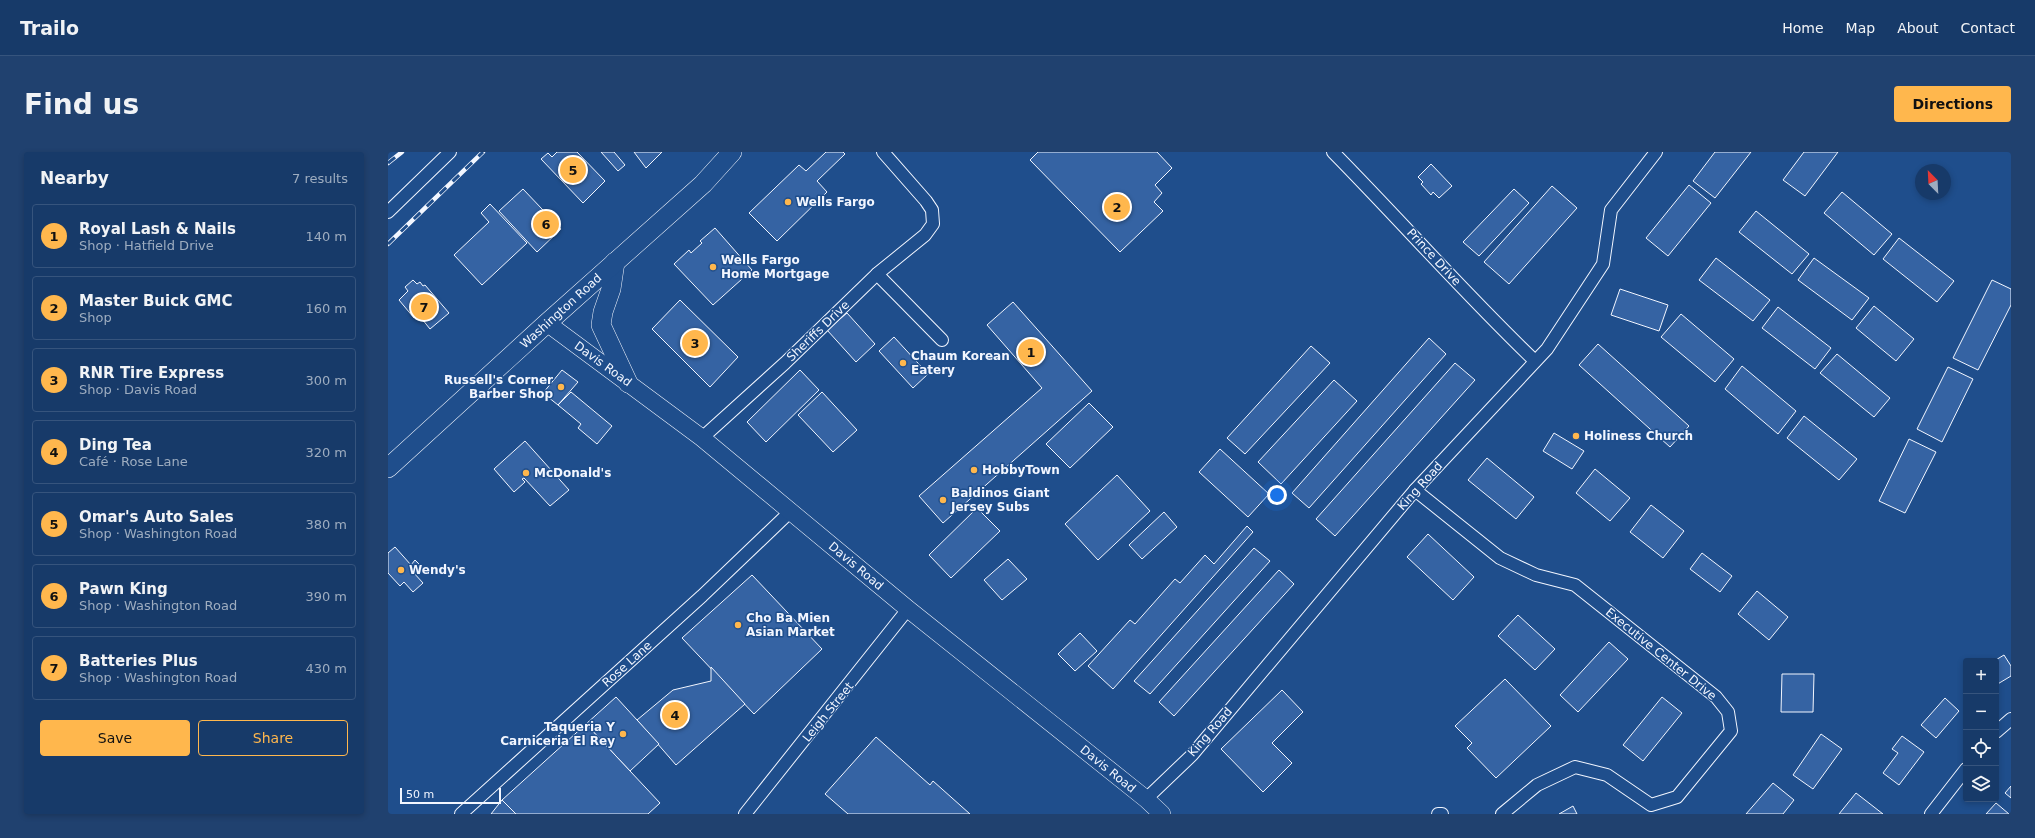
<!DOCTYPE html>
<meta charset="utf-8">
<style>
:root{--surface:#173a69;--page:#20416f;--text:#f1f3f6;--muted:#9eadc0;--line:#36547d;--accent:#ffb74d}
body{margin:0;font-family:"DejaVu Sans",sans-serif;background:var(--page);color:var(--text)}
.controls{position:absolute;right:12px;bottom:12px;display:grid;overflow:hidden;border-radius:4px;box-shadow:0 2px 6px #0003}
.controls button{width:36px;height:36px;display:grid;place-items:center;padding:0;border:0;border-bottom:1px solid var(--line);background:var(--surface);color:var(--text);font:20px sans-serif}
.compass{position:absolute;left:1527px;top:12px;width:36px;height:36px;border-radius:50%;background:var(--surface);box-shadow:0 2px 6px #0003;rotate:336deg}
.scale{position:absolute;left:12px;bottom:10px;width:101px;box-sizing:border-box;padding-left:4px;border:2px solid #f2f6ff;border-top:0;font-size:11px;line-height:14px;white-space:nowrap;color:#f2f6ff;-webkit-text-stroke:3px #1f4e8c;paint-order:stroke}
.you{position:absolute;left:889px;top:343px;width:14px;height:14px;margin:-10px;border:3px solid #fff;border-radius:50%;background:#1a73e8;box-shadow:0 0 0 6px #1a73e833}
.badge{display:grid;place-items:center;width:26px;height:26px;border-radius:50%;background:var(--accent);color:#111;font-size:13px;font-weight:700}
.pin{position:absolute;translate:-50% -50%;border:2px solid #fff;box-shadow:0 1px 4px #0006}
.list{margin:0;padding:0;list-style:none}
h2{display:flex;justify-content:space-between;align-items:center;height:52px;margin:0;padding:0 16px;font-size:17px}
h2 small{font-size:13px;font-weight:400;color:var(--muted)}
.list li{display:grid;grid-template-columns:26px 1fr auto;gap:12px;align-items:center;box-sizing:border-box;height:64px;margin:0 8px 8px;padding:0 8px;border:1px solid var(--line);border-radius:4px}
.list b{display:block;font-size:15px;white-space:nowrap}
.list p{margin:0;font-size:13px;white-space:nowrap;color:var(--muted)}
.list em{font-size:13px;font-style:normal;color:var(--muted)}
.actions{display:flex;gap:8px;padding:12px 16px}
.actions a{flex:1;padding:9px 0;border:1px solid var(--accent);border-radius:4px;text-align:center;font-size:14px;color:var(--accent)}
.actions .main{background:var(--accent);color:#111}
.icon{flex:none;width:22px;height:22px;fill:none;stroke:currentColor;stroke-width:2;stroke-linecap:round;stroke-linejoin:round}
.map{position:relative;flex:none;width:1623px;height:662px;overflow:hidden;border-radius:4px}
header{display:flex;align-items:center;gap:24px;box-sizing:border-box;height:56px;padding:0 20px;background:var(--surface);border-bottom:1px solid var(--line)}
header strong{font-size:19px}
nav{display:flex;gap:22px;margin-inline-start:auto;font-size:14px}
.intro{display:flex;align-items:center;justify-content:space-between;box-sizing:border-box;height:96px;padding:0 24px}
h1{margin:0;font-size:28px}
.button{padding:10px 18px;border-radius:4px;background:var(--accent);color:#111;font-size:14px;font-weight:700}
main{display:flex;gap:24px;padding:0 24px}
aside{flex:1;background:var(--surface);border-radius:4px;box-shadow:0 2px 6px #0003}
.map>svg:first-child{display:block}
.building{fill:#3563a3;stroke:#f2f6ff}
.lines{fill:none;stroke-linecap:round;stroke-linejoin:round}
.minor-casing{stroke:#f2f6ff;stroke-width:14}
.secondary-casing{stroke:#f2f6ff;stroke-width:18}
.primary-casing{stroke:#f2f6ff;stroke-width:20}
.minor{stroke:#1f4e8c;stroke-width:12}
.secondary{stroke:#1f4e8c;stroke-width:17}
.primary{stroke:#1f4e8c;stroke-width:19}
.rail-casing{stroke:#f2f6ff;stroke-width:4.5}
.rail{stroke:#1f4e8c;stroke-width:3;stroke-dasharray:9;stroke-linecap:butt}
.poi-dot{fill:#ffb74d;stroke:#1f4e8c;stroke-width:1.5}
.labels{text-anchor:middle;dominant-baseline:central;stroke-width:3;stroke-linejoin:round;paint-order:stroke}
.poi-label{font-size:12px;font-weight:bold;fill:#f2f6ff;stroke:#1f4e8c;text-anchor:start}
.street-label{font-size:12px;fill:#f2f6ff;stroke:#1f4e8c}
</style>
<header>
<strong>Trailo</strong>
<nav><a>Home</a><a>Map</a><a>About</a><a>Contact</a></nav>
</header>
<div class="intro"><h1>Find us</h1><a class="button">Directions</a></div>
<main>
<aside>
<h2>Nearby<small>7 results</small></h2>
<ul class="list">
<li><span class="badge">1</span><div><b>Royal Lash &amp; Nails</b><p>Shop · Hatfield Drive</p></div><em>140 m</em></li>
<li><span class="badge">2</span><div><b>Master Buick GMC</b><p>Shop</p></div><em>160 m</em></li>
<li><span class="badge">3</span><div><b>RNR Tire Express</b><p>Shop · Davis Road</p></div><em>300 m</em></li>
<li><span class="badge">4</span><div><b>Ding Tea</b><p>Café · Rose Lane</p></div><em>320 m</em></li>
<li><span class="badge">5</span><div><b>Omar's Auto Sales</b><p>Shop · Washington Road</p></div><em>380 m</em></li>
<li><span class="badge">6</span><div><b>Pawn King</b><p>Shop · Washington Road</p></div><em>390 m</em></li>
<li><span class="badge">7</span><div><b>Batteries Plus</b><p>Shop · Washington Road</p></div><em>430 m</em></li>
</ul>
<div class="actions"><a class="main">Save</a><a>Share</a></div>
</aside>
<div class="map">
<svg width="1623" height="662" viewBox="0 0 1623 662">
<rect width="100%" height="100%" fill="#1f4e8c"/>
<g class="building">
<path d="M 169,0 L 189,0 L 217,29 L 195,51 L 153,7 L 160,1 L 164,5 Z"/>
<path d="M 213,0 L 226,0 L 237,13 L 230,19 Z"/>
<path d="M 246,0 L 274,0 L 258,16 Z"/>
<path d="M 438,0 L 455,0 L 457,2 L 429,29 L 439,40 L 389,89 L 361,61 L 411,13 L 418,19 Z"/>
<path d="M 650,0 L 769,0 L 784,16 L 767,33 L 774,41 L 766,50 L 775,59 L 732,100 L 642,8 Z"/>
<path d="M 1327,0 L 1363,0 L 1327,46 L 1305,29 Z"/>
<path d="M 1416,0 L 1450,0 L 1417,44 L 1395,28 Z"/>
<path d="M 1043,12 L 1064,34 L 1051,46 L 1045,40 L 1043,43 L 1033,32 L 1035,30 L 1030,25 Z"/>
<path d="M 1301,33 L 1323,51 L 1280,104 L 1258,86 Z"/>
<path d="M 1164,34 L 1189,56 L 1121,132 L 1096,110 Z"/>
<path d="M 135,37 L 173,77 L 149,100 L 111,59 Z"/>
<path d="M 1126,37 L 1141,51 L 1091,104 L 1075,90 Z"/>
<path d="M 1454,40 L 1504,82 L 1486,103 L 1436,61 Z"/>
<path d="M 102,52 L 139,91 L 94,133 L 66,103 L 101,70 L 93,61 Z"/>
<path d="M 1368,59 L 1421,102 L 1404,122 L 1351,80 Z"/>
<path d="M 327,76 L 364,118 L 325,153 L 286,112 L 301,98 L 303,101 L 314,91 L 312,89 Z"/>
<path d="M 1511,86 L 1566,129 L 1549,150 L 1495,107 Z"/>
<path d="M 1328,106 L 1382,148 L 1365,169 L 1311,128 Z"/>
<path d="M 1426,106 L 1481,146 L 1464,168 L 1410,128 Z"/>
<path d="M 25,128 L 29,132 L 32,130 L 35,134 L 37,133 L 61,161 L 42,177 L 30,162 L 26,166 L 11,148 L 20,139 L 17,135 Z"/>
<path d="M 1604,128 L 1623,137 L 1623,153 L 1590,218 L 1565,206 Z"/>
<path d="M 1232,137 L 1280,153 L 1271,179 L 1223,163 Z"/>
<path d="M 292,148 L 350,205 L 322,235 L 264,177 Z"/>
<path d="M 625,150 L 704,239 L 555,371 L 531,344 L 654,236 L 599,173 Z"/>
<path d="M 1486,154 L 1526,187 L 1508,209 L 1468,176 Z"/>
<path d="M 1390,155 L 1443,196 L 1427,217 L 1374,176 Z"/>
<path d="M 459,161 L 487,192 L 468,210 L 439,178 Z"/>
<path d="M 1293,162 L 1346,207 L 1327,230 L 1273,185 Z"/>
<path d="M 506,185 L 540,222 L 525,236 L 491,199 Z"/>
<path d="M 1041,186 L 1058,202 L 921,356 L 904,341 Z"/>
<path d="M 1210,192 L 1301,274 L 1282,295 L 1191,213 Z"/>
<path d="M 923,194 L 942,211 L 857,302 L 839,286 Z"/>
<path d="M 1449,202 L 1502,246 L 1486,265 L 1432,221 Z"/>
<path d="M 1067,211 L 1087,228 L 947,384 L 928,367 Z"/>
<path d="M 1354,214 L 1408,259 L 1390,282 L 1337,237 Z"/>
<path d="M 1560,215 L 1585,227 L 1554,290 L 1529,277 Z"/>
<path d="M 174,218 L 190,230 L 170,253 L 155,241 Z"/>
<path d="M 412,218 L 431,238 L 378,290 L 359,270 Z"/>
<path d="M 946,228 L 969,249 L 893,332 L 870,310 Z"/>
<path d="M 183,240 L 224,274 L 209,292 L 190,276 L 193,272 L 170,253 Z"/>
<path d="M 434,240 L 469,278 L 445,300 L 410,263 Z"/>
<path d="M 701,251 L 725,275 L 682,316 L 658,292 Z"/>
<path d="M 1416,264 L 1469,307 L 1451,328 L 1399,286 Z"/>
<path d="M 1166,281 L 1196,299 L 1184,317 L 1155,299 Z"/>
<path d="M 1521,287 L 1548,300 L 1517,361 L 1491,349 Z"/>
<path d="M 137,289 L 181,338 L 162,354 L 136,326 L 134,327 L 137,330 L 126,340 L 106,317 Z"/>
<path d="M 832,297 L 881,342 L 860,365 L 811,320 Z"/>
<path d="M 1099,306 L 1146,345 L 1128,367 L 1080,328 Z"/>
<path d="M 1207,317 L 1242,346 L 1222,369 L 1188,341 Z"/>
<path d="M 729,323 L 762,359 L 710,408 L 677,372 Z"/>
<path d="M 1263,353 L 1296,379 L 1275,406 L 1242,380 Z"/>
<path d="M 589,356 L 612,379 L 563,426 L 541,403 Z"/>
<path d="M 776,360 L 789,375 L 754,407 L 741,393 Z"/>
<path d="M 859,374 L 865,380 L 725,537 L 700,514 L 742,468 L 747,472 L 787,427 L 792,431 L 817,403 L 826,412 Z"/>
<path d="M 1040,382 L 1086,425 L 1065,448 L 1019,405 Z"/>
<path d="M 7,395 L 23,413 L 27,408 L 32,413 L 25,420 L 35,431 L 25,440 L 16,430 L 12,434 L 0,421 L 0,401 Z"/>
<path d="M 866,396 L 882,409 L 762,542 L 746,529 Z"/>
<path d="M 1314,401 L 1344,424 L 1332,440 L 1302,417 Z"/>
<path d="M 620,407 L 639,427 L 614,448 L 596,428 Z"/>
<path d="M 891,418 L 906,432 L 786,564 L 771,550 Z"/>
<path d="M 364,423 L 434,497 L 366,562 L 294,486 Z"/>
<path d="M 1369,439 L 1400,465 L 1381,488 L 1350,462 Z"/>
<path d="M 1130,463 L 1167,497 L 1147,518 L 1110,484 Z"/>
<path d="M 692,481 L 709,499 L 687,519 L 670,502 Z"/>
<path d="M 1221,490 L 1240,507 L 1190,560 L 1172,543 Z"/>
<path d="M 1616,503 L 1623,514 L 1623,524 L 1608,533 L 1608,509 L 1606,509 Z"/>
<path d="M 323,515 L 357,552 L 288,613 L 249,568 L 285,538 L 323,529 Z"/>
<path d="M 1394,522 L 1426,522 L 1425,560 L 1393,560 Z"/>
<path d="M 1117,527 L 1163,574 L 1108,626 L 1079,596 L 1084,591 L 1067,574 Z"/>
<path d="M 894,538 L 915,560 L 884,591 L 904,611 L 875,640 L 833,597 Z"/>
<path d="M 228,545 L 271,592 L 242,619 L 198,572 Z"/>
<path d="M 1274,545 L 1294,561 L 1255,609 L 1235,593 Z"/>
<path d="M 1557,546 L 1571,559 L 1548,586 L 1533,573 Z"/>
<path d="M 198,572 L 272,651 L 260,662 L 128,662 L 114,648 Z"/>
<path d="M 1433,582 L 1454,597 L 1425,637 L 1405,623 Z"/>
<path d="M 1514,584 L 1536,600 L 1511,633 L 1495,621 L 1510,601 L 1504,597 Z"/>
<path d="M 488,585 L 542,633 L 545,629 L 582,662 L 460,662 L 437,642 Z"/>
<path d="M 1385,631 L 1406,648 L 1395,662 L 1358,662 Z"/>
<path d="M 1623,634 L 1623,646 L 1617,641 Z"/>
<path d="M 1468,641 L 1495,662 L 1451,662 Z"/>
<path d="M 114,648 L 128,662 L 103,662 Z"/>
<path d="M 1608,651 L 1621,662 L 1598,662 Z"/>
<path d="M 1185,654 L 1189,662 L 1171,662 Z"/>
</g>
<g class="lines">
<defs>
<g id="minor">
<path d="M 945,0 C 1013,69 1077,142 1147,209"/>
<path d="M 0,60 L 62,0"/>
<path d="M 489,122 L 554,188"/>
<path d="M 314,286 L 397,211 L 489,122 L 537,83 L 545,72 L 544,58 L 538,49 L 495,0"/>
<path d="M 1027,338 L 1112,406 L 1148,423 L 1187,433 L 1328,545 L 1340,560 L 1343,579 L 1289,645 L 1263,653 L 1219,623 L 1187,615 L 1149,633 L 1114,662"/>
<path d="M 1608,580 L 1623,567"/>
<path d="M 758,647 L 804,603 L 1027,338 L 1159,197 L 1215,112 L 1223,58 L 1268,0"/>
<path d="M 73,662 L 314,444 L 403,359"/>
<path d="M 357,662 L 520,457"/>
<path d="M 1050,662 L 1054,662"/>
<path d="M 1543,662 L 1578,617"/>
</g>
<path id="secondary" d="M 159,171 L 314,286 L 520,457 L 758,647 L 774,662"/>
<g id="primary">
<path d="M 227,110 L 223,137 L 215,160 L 213,173 L 240,231"/>
<path d="M 0,316 L 159,171 L 315,32 L 344,0"/>
</g>
</defs>
<use href="#minor" class="minor-casing"/>
<use href="#secondary" class="secondary-casing"/>
<use href="#primary" class="primary-casing"/>
<use href="#minor" class="minor"/>
<use href="#secondary" class="secondary"/>
<use href="#primary" class="primary"/>
<defs>
<g id="rail">
<path d="M 0,11 L 14,0"/>
<path d="M 0,92 L 95,0"/>
</g>
</defs>
<use href="#rail" class="rail-casing"/>
<use href="#rail" class="rail"/>
</g>
<g class="poi-dot">
<circle cx="400" cy="50" r="4"/>
<circle cx="325" cy="115" r="4"/>
<circle cx="515" cy="211" r="4"/>
<circle cx="173" cy="235" r="4"/>
<circle cx="1188" cy="284" r="4"/>
<circle cx="586" cy="318" r="4"/>
<circle cx="138" cy="321" r="4"/>
<circle cx="555" cy="348" r="4"/>
<circle cx="13" cy="418" r="4"/>
<circle cx="350" cy="473" r="4"/>
<circle cx="235" cy="582" r="4"/>
</g>
<g class="labels">
<g class="poi-label">
<text x="408" y="50">Wells Fargo</text>
<text x="333" y="108">Wells Fargo<tspan x="333" dy="14">Home Mortgage</tspan></text>
<text x="523" y="204">Chaum Korean<tspan x="523" dy="14">Eatery</tspan></text>
<text x="165" y="228" text-anchor="end">Russell's Corner<tspan x="165" dy="14">Barber Shop</tspan></text>
<text x="1196" y="284">Holiness Church</text>
<text x="594" y="318">HobbyTown</text>
<text x="146" y="321">McDonald's</text>
<text x="563" y="341">Baldinos Giant<tspan x="563" dy="14">Jersey Subs</tspan></text>
<text x="21" y="418">Wendy's</text>
<text x="358" y="466">Cho Ba Mien<tspan x="358" dy="14">Asian Market</tspan></text>
<text x="227" y="575" text-anchor="end">Taqueria Y<tspan x="227" dy="14">Carniceria El Rey</tspan></text>
</g>
<g class="street-label">
<text transform="translate(1046 105) rotate(47)">Prince Drive</text>
<text transform="translate(173 159) rotate(-42)">Washington Road</text>
<text transform="translate(430 179) rotate(-44)">Sheriffs Drive</text>
<text transform="translate(215 212) rotate(36)">Davis Road</text>
<text transform="translate(1032 334) rotate(-48)">King Road</text>
<text transform="translate(468 414) rotate(40)">Davis Road</text>
<text transform="translate(1273 502) rotate(39)">Executive Center Drive</text>
<text transform="translate(239 512) rotate(-42)">Rose Lane</text>
<text transform="translate(440 560) rotate(-51)">Leigh Street</text>
<text transform="translate(822 580) rotate(-49)">King Road</text>
<text transform="translate(720 617) rotate(39)">Davis Road</text>
</g>
</g>
</svg>
<div class="controls">
<button>+</button>
<button>−</button>
<button><svg class="icon" aria-label="locate" viewBox="0 0 24 24"><circle cx="12" cy="12" r="6"/><path d="M12 2v4M12 18v4M2 12h4M18 12h4"/></svg></button>
<button><svg class="icon" aria-label="layers" viewBox="0 0 24 24"><path d="M12 4l9 5-9 5-9-5zM3 14l9 5 9-5"/></svg></button>
</div>
<svg class="compass" viewBox="-18 -18 36 36"><path d="M0-13l5 13h-10z" fill="#e53935"/><path d="M0 13l5-13h-10z" fill="#9eadc0"/></svg>
<div class="scale">50 m</div>
<div class="you"></div>
<div class="pin badge" style="left:643px;top:200px">1</div>
<div class="pin badge" style="left:729px;top:55px">2</div>
<div class="pin badge" style="left:307px;top:191px">3</div>
<div class="pin badge" style="left:287px;top:563px">4</div>
<div class="pin badge" style="left:185px;top:18px">5</div>
<div class="pin badge" style="left:158px;top:72px">6</div>
<div class="pin badge" style="left:36px;top:155px">7</div>
</div>
</main>
